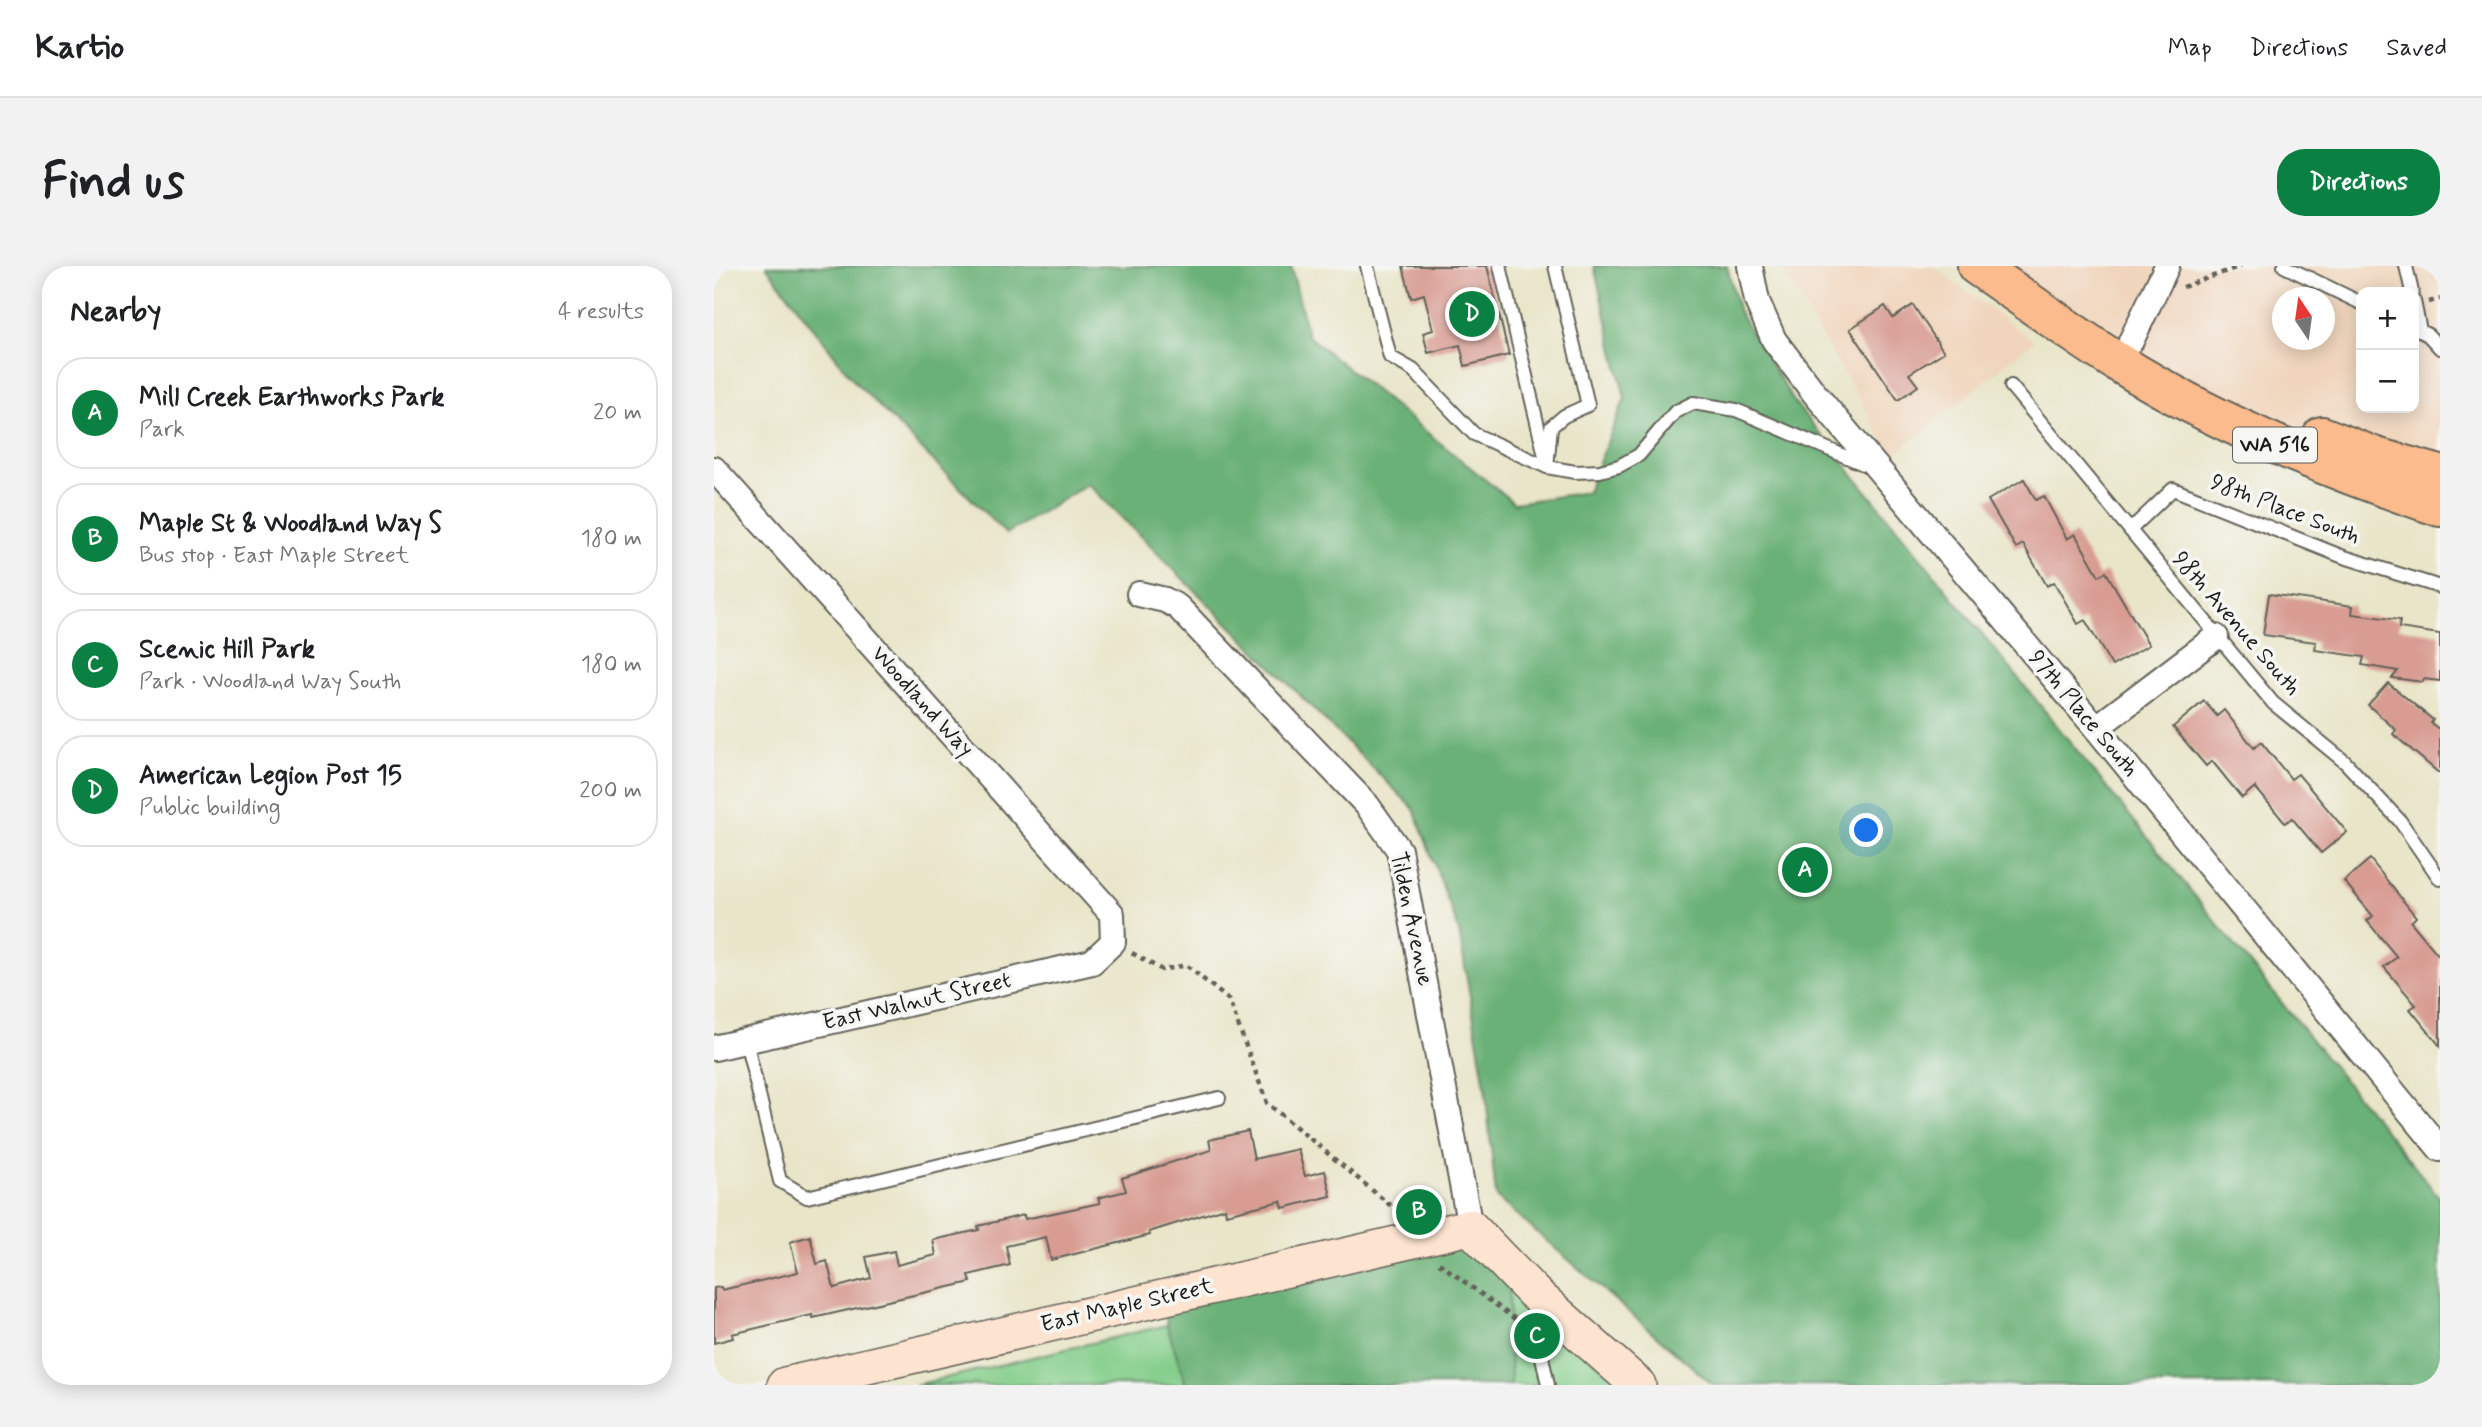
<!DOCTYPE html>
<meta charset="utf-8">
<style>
:root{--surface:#fff;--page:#f2f2f2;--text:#202124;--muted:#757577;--line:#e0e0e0;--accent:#0b8043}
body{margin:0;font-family:Mynerve,sans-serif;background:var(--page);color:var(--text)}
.controls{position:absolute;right:21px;top:21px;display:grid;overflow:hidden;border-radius:14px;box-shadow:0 4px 18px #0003}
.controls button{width:63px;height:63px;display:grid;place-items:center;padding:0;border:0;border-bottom:2px solid var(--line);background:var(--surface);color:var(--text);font:35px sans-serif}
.compass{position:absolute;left:1558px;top:21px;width:63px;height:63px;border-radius:50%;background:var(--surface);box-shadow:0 4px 18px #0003;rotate:347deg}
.you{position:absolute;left:1153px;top:565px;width:24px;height:24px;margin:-18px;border:5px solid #fff;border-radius:50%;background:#1a73e8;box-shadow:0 0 0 10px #1a73e833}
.badge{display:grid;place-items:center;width:46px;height:46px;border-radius:50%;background:var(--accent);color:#fff;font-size:23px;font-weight:700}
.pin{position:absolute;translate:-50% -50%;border:4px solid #fff;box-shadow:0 2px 7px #0006}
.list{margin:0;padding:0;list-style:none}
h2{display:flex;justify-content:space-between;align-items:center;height:91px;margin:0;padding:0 28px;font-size:30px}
h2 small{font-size:23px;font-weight:400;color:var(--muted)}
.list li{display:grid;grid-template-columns:46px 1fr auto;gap:21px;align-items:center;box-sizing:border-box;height:112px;margin:0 14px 14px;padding:0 14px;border:2px solid var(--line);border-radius:28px}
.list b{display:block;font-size:26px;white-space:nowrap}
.list p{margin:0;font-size:23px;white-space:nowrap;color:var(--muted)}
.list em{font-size:23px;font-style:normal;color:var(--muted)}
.map{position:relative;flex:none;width:1726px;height:1119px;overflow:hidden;border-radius:28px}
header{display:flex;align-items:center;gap:42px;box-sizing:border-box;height:98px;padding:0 35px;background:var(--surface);border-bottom:2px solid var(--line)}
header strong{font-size:33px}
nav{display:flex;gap:38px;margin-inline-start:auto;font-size:24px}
.intro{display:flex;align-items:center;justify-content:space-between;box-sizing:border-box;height:168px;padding:0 42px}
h1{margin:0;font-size:49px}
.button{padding:18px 32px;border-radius:28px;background:var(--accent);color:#fff;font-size:24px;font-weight:700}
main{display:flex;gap:42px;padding:0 42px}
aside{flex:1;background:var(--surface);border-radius:28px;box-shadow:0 4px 18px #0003}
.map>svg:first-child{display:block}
.built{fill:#f0d5bc;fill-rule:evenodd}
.green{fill:#84ce8b;stroke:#507554;stroke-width:2}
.forest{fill:#6bb177;stroke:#44664a;stroke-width:2}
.building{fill:#d89c93}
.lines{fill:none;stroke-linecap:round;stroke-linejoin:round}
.lane-casing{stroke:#646259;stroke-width:16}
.street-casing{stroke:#646259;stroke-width:28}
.secondary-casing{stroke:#646259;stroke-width:38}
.primary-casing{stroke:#646259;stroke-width:42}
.path{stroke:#646259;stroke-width:4.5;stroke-dasharray:5 5;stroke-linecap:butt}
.lane{stroke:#fff;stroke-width:12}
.street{stroke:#fff;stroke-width:24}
.secondary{stroke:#fde4d1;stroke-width:35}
.primary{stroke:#fbbb8c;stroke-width:38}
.labels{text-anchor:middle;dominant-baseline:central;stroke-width:7;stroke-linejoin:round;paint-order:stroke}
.shield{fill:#f6f6f2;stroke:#5d5d5c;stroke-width:2}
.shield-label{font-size:21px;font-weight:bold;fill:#1c1c1c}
.street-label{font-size:23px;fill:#1c1c1c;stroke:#f6f6f2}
</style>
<header>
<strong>Kartio</strong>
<nav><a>Map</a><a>Directions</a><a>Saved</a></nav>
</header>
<div class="intro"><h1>Find us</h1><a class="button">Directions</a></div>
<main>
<aside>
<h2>Nearby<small>4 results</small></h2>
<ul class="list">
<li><span class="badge">A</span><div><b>Mill Creek Earthworks Park</b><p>Park</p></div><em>20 m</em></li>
<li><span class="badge">B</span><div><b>Maple St &amp; Woodland Way S</b><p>Bus stop · East Maple Street</p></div><em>180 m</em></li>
<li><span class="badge">C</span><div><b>Scenic Hill Park</b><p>Park · Woodland Way South</p></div><em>180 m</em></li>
<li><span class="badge">D</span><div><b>American Legion Post 15</b><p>Public building</p></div><em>200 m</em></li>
</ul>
</aside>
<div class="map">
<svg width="1726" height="1119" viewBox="0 0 1726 1119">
<rect width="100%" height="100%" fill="#f6f6f2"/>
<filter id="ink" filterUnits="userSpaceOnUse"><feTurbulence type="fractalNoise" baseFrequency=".0143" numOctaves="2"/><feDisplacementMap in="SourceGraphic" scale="14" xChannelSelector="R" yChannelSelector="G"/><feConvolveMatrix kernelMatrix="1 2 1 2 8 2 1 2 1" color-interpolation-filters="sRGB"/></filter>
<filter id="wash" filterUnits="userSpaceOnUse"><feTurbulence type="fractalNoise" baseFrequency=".00686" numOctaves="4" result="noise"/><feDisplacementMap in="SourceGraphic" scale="28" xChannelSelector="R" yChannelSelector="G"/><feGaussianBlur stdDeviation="1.57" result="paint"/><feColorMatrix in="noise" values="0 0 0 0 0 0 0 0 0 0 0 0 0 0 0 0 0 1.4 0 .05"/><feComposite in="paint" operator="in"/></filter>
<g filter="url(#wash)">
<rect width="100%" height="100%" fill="#e9e5c9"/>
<g class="built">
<path d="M 1066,0 L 1218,0 L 1320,75 L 1179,190 Z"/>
<path d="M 1280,0 L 1726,0 L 1726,229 L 1550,163 ZM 1647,26 L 1700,26 L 1700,142 L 1647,142 ZM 1568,32 L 1610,32 L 1610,74 L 1568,74 Z"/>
</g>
<g class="green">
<path d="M 795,1022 L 908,1119 L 794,1119 Z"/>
<path d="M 453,1059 L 472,1119 L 201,1119 Z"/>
</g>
<g class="forest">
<path d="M 52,0 L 577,0 L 594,70 L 800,237 L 873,226 L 911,132 L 880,0 L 1013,0 L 1025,46 L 1081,137 L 1726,932 L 1726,1119 L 999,1119 L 782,931 L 771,820 L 745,665 L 700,543 L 374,218 L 292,268 L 141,116 Z"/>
<path d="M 756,961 L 795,1022 L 797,1119 L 472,1119 L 453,1059 L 449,1032 Z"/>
</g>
<g id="blocks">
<g class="building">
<path d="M 689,0 L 773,0 L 795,89 L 751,100 L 746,79 L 714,87 L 709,67 L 719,64 L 710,28 L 697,32 Z"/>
<path d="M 1199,39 L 1230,86 L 1195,108 L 1204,120 L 1184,134 L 1136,63 L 1171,40 L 1179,52 Z"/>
<path d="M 1310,213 L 1322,234 L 1330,230 L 1353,273 L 1361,268 L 1385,310 L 1392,306 L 1435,379 L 1398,400 L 1371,354 L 1364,358 L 1340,316 L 1333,320 L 1309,278 L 1302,282 L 1274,234 Z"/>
<path d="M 1555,328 L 1639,340 L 1638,348 L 1686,354 L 1685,362 L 1726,368 L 1726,415 L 1710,413 L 1709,416 L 1678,412 L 1684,405 L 1648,399 L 1650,391 L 1601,384 L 1602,376 L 1549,369 Z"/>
<path d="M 1674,417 L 1719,454 L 1717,457 L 1726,464 L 1726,508 L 1679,468 L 1682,464 L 1654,439 Z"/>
<path d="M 1490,435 L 1503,450 L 1510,444 L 1540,482 L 1547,476 L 1577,513 L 1584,508 L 1633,566 L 1607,587 L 1578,552 L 1571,557 L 1541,521 L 1528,532 L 1498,495 L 1492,500 L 1459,461 Z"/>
<path d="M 1656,593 L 1702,651 L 1697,656 L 1726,691 L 1726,780 L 1696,743 L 1702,739 L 1670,701 L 1683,691 L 1653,655 L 1659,650 L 1630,615 Z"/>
<path d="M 534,865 L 540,893 L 584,883 L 591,910 L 611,905 L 617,930 L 569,942 L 567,935 L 512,948 L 511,942 L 435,966 L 436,969 L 337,994 L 332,971 L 292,980 L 296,999 L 255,1009 L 257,1016 L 99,1052 L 98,1049 L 18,1068 L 19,1072 L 0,1077 L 0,1022 L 7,1021 L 8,1024 L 84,1006 L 76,976 L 96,970 L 103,998 L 113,995 L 120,1022 L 157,1012 L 152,991 L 180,985 L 183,999 L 222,989 L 219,974 L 265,964 L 264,960 L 310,949 L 311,953 L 386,937 L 384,932 L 412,925 L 408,912 L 497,884 L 495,874 Z"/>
</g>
</g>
</g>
<g filter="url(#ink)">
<use href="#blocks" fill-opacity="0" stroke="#646259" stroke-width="2"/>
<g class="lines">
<defs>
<g id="lane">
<path d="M 653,0 L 676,91 L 699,104 L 760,168 L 833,201 L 861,206 L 886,205 L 905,200 L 925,189 L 961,146 L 979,137 L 1022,144 L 1154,200"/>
<path d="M 786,0 L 831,190"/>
<path d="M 1570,0 L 1647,37"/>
<path d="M 1692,0 L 1698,26"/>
<path d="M 1700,35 L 1706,65"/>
<path d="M 1700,62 L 1714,69 L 1726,82"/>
<path d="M 1297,120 L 1559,437 L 1631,496 L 1686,555 L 1726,613"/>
<path d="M 833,201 L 837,161 L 850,150 L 874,139 L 841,0"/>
<path d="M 1416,264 L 1459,223 L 1627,290 L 1726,321"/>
<path d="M 32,775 L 66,915 L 93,931 L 505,832"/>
<path d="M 820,1037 L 824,1072 L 834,1119"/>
</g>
<g id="street">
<path d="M 1036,0 L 1043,35 L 1060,74 L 1101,128 L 1382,462 L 1726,883"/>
<path d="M 1417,75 L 1453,0"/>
<path d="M 0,203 L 398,648 L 399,676 L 378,696 L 0,782"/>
<path d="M 425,328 L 451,334 L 464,341 L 653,539 L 685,584 L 756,961"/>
<path d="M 1382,462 L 1502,371"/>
</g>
<path id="secondary" d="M 71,1119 L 756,961 L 819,1026 L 924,1119"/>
<g id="primary">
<path d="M 1263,0 C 1310,32 1357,67 1405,97 C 1505,159 1615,204 1726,241"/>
<path d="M 1608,170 L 1662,191 L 1726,209"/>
</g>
</defs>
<use href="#lane" class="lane-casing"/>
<use href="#street" class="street-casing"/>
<use href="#secondary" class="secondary-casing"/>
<use href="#primary" class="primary-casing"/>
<g class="path">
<path d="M 1469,21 L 1527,0"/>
<path d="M 1715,36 L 1726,33"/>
<path d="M 418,687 L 448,704 L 472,699 L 515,734 L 553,837 L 682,944 L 691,946"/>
<path d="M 725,997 L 805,1056"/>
</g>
<use href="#lane" class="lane"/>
<use href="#street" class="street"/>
<use href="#secondary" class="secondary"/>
<use href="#primary" class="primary"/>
</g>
</g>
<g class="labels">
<rect class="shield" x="1519" y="161.5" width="84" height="35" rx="5"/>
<g class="shield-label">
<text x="1561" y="179">WA 516</text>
</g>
<g class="street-label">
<text transform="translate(1571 244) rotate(21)">98th Place South</text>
<text transform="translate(1522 358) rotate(49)">98th Avenue South</text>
<text transform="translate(208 436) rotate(48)">Woodland Way</text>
<text transform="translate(1369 448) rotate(50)">97th Place South</text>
<text transform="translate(697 653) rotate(78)">Tilden Avenue</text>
<text transform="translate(203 736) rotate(-13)">East Walnut Street</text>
<text transform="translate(413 1040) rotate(-13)">East Maple Street</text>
</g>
</g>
</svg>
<div class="controls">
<button>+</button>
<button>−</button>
</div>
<svg class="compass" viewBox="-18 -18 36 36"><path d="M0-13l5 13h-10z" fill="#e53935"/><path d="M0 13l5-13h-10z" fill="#757577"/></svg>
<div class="you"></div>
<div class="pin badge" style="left:1091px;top:604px">A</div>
<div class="pin badge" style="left:705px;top:946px">B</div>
<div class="pin badge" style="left:823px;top:1070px">C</div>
<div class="pin badge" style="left:758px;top:48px">D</div>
</div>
</main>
